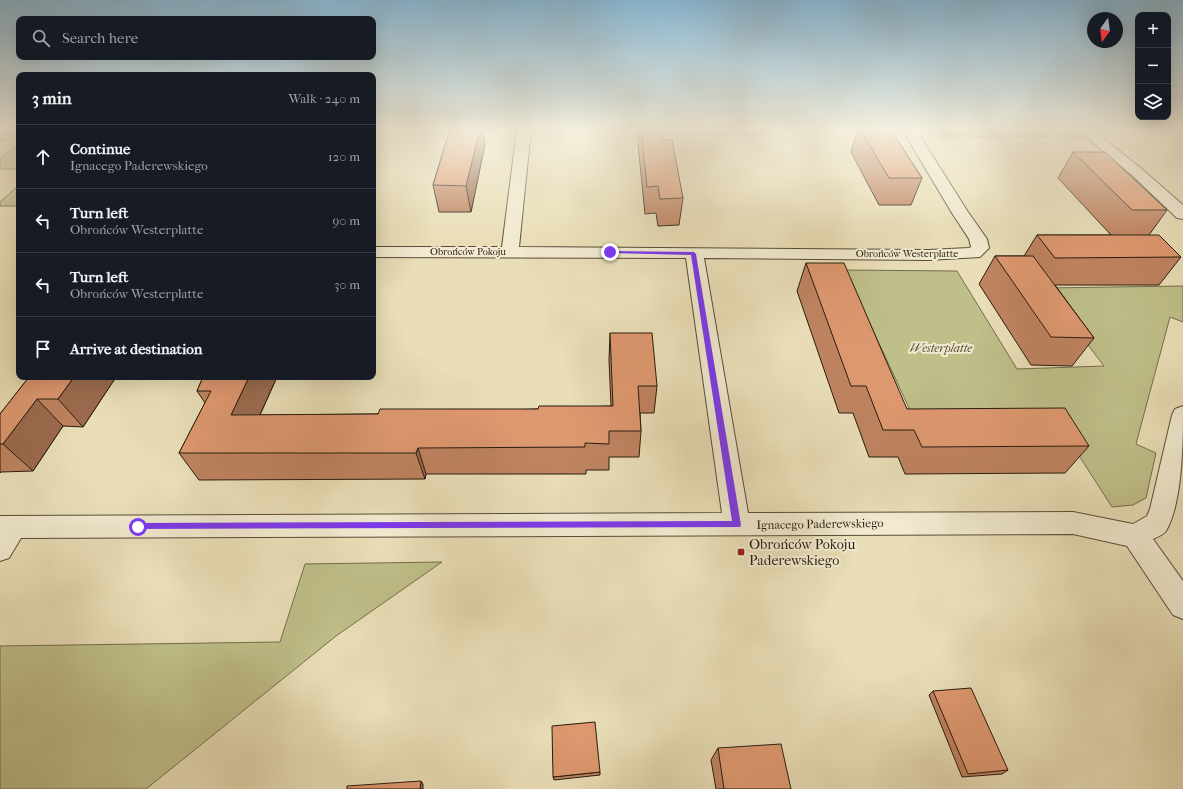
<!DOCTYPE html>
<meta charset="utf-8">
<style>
:root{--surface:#171b24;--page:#20242c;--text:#f1f3f6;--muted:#9ea1a6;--line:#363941}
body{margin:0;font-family:"IM FELL French Canon",serif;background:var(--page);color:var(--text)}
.controls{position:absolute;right:12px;top:12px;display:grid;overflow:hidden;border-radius:8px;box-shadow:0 4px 16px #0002}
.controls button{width:36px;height:36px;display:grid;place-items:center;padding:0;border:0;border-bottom:1px solid var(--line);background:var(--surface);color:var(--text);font:20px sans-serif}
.compass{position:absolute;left:1087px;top:12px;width:36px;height:36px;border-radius:50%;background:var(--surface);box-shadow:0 4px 16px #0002;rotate:194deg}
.stop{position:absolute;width:12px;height:12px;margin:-9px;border:3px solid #7c3aed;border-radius:50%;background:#fff}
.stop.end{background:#7c3aed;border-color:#fff;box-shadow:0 1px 4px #0008}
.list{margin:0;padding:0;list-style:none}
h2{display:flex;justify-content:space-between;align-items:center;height:52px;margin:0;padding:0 16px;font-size:17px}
h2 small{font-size:13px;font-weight:400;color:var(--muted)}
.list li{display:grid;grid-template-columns:26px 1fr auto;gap:12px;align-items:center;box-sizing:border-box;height:64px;padding:0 16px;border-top:1px solid var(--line)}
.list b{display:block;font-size:15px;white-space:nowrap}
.list p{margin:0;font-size:13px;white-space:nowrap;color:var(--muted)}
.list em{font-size:13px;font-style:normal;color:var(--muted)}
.icon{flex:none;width:22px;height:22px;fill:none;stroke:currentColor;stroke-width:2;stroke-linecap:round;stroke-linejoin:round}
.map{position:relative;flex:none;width:1183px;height:789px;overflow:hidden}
.search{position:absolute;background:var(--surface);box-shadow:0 4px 16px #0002;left:16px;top:16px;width:360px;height:44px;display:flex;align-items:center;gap:10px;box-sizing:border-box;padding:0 14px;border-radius:8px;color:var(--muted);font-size:15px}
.panel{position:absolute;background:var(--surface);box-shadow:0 4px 16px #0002;left:16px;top:72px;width:360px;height:308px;border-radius:8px}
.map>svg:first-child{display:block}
.green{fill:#bfbf89;stroke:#736e4c}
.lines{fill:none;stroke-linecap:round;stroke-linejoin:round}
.minor-casing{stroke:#584c39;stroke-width:2}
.minor{fill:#f1ead0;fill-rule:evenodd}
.wall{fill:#bf8360;stroke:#271c0f}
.shaded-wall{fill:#9b6a4e;stroke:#271c0f}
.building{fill:#de9870;stroke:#271c0f}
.route{fill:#7c3aed}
.poi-dot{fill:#8f2418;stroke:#f1ead0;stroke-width:1.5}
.labels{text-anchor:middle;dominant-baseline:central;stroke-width:4;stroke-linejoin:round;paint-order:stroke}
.far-street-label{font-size:10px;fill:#271c0f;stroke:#f1ead0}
.park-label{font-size:12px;font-style:italic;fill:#554d34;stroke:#f1ead0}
.street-label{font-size:12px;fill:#271c0f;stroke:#f1ead0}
.near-poi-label{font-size:14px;fill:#271c0f;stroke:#f1ead0;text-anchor:start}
</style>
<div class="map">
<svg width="1183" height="789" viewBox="0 0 1183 789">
<rect width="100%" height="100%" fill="#e9deb7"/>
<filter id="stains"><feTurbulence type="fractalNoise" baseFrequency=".005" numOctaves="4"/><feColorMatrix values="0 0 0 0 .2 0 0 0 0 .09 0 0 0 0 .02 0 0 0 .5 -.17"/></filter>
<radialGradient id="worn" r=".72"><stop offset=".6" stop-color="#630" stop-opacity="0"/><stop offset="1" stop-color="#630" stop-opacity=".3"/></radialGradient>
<g class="green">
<path d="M 0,129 L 19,129 L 19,136 L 0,142 L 0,137 L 10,134 L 0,134 Z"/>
<path d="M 485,129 L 763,129 L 766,135 Z"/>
<path d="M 930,129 L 1073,129 L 1083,137 L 930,136 L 927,135 Z"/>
<path d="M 19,143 L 19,169 L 0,169 L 0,159 Z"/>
<path d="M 19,185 L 19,206 L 0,206 L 0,202 Z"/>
<path d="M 845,270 L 957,271 L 1017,369 L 1104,366 L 1045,288 L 1183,286 L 1183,322 L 1170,317 L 1136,444 L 1156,453 L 1146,498 L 1133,505 L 1112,507 L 1058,423 L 916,423 Z"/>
<path d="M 442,562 L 336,636 L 146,789 L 0,789 L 0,646 L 280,642 L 305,564 Z"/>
</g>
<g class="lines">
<defs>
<g id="minor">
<path d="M 517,129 L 531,129 L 519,247 L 928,250 L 969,248 L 971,247 L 969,239 L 952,213 L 909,141 L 907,136 L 908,129 L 922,129 L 921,136 L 923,141 L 968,212 L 987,239 L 989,248 L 980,257 L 928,260 L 704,258 L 748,513 L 1073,512 L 1133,524 L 1147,516 L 1150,509 L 1172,415 L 1175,409 L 1183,406 C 1183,441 1183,502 1166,531 C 1163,535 1157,537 1153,539 L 1183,581 L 1183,619 L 1173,615 L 1127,546 L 1073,534 L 21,538 L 9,558 L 0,561 L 0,516 L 722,513 L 686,258 L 373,257 L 373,247 L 502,247 Z"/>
<path d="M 1077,129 L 1092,129 L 1143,170 L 1183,205 L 1183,219 L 1177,218 L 1133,176 Z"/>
</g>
</defs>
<use href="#minor" class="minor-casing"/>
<use href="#minor" class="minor"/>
</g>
<g class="wall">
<path d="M 450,129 L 483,129 L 485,144 L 471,212 L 439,212 L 433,185 Z"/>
<path d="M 639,129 L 661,129 L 663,140 L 683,198 L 679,225 L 658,226 L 656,213 L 645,214 L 638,144 Z"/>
<path d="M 858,129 L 890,129 L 922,178 L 911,205 L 879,205 L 851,152 Z"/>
<path d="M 1073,152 L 1167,210 L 1149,235 L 1181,257 L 1159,285 L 1055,285 L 1094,338 L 1072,366 L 1031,365 L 979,284 L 995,256 L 1024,256 L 1037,235 L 1111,235 L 1058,178 Z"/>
<path d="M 806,263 L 907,409 L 1089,446 L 1065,473 L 905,474 L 898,457 L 869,457 L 853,413 L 839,413 L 797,291 Z"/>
<path d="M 610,333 L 657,386 L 654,413 L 640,413 L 641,431 L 639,457 L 609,457 L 609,470 L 586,470 L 586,474 L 426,474 L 425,479 L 199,480 L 179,453 L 205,403 L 197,391 L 203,377 L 277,377 L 260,415 L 378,414 L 538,409 L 611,406 L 609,360 Z"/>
<path d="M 29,377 L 116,377 L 83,427 L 63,426 L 33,471 L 1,472 L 0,473 L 0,414 Z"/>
<path d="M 933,691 L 1008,770 L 1002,774 L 962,777 L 929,695 Z"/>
<path d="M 718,748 L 791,789 L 716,789 L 711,760 Z"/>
<path d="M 600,772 L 600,775 L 554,780 L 553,777 Z"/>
</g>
<g class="shaded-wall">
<path d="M 480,129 L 483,129 L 485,144 L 471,212 L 466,186 Z"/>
<path d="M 74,377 L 116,377 L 83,427 L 58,399 Z"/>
<path d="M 249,377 L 277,377 L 248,441 L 231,415 Z"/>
<path d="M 37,399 L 63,426 L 33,471 L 3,444 Z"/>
<path d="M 418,448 L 426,474 L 425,479 L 416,453 Z"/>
<path d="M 421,781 L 423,784 L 423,789 L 420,789 Z"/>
</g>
<g class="building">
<path d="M 450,129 L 480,129 L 466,186 L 433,185 Z"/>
<path d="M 641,129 L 661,129 L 663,140 L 672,140 L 683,198 L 660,199 L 658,186 L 647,187 Z"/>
<path d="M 860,129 L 890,129 L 922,178 L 889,178 Z"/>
<path d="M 1073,152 L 1105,152 L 1167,210 L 1132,210 Z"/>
<path d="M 1037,235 L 1159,235 L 1181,257 L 1055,258 Z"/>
<path d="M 995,256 L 1033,256 L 1094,338 L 1051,337 Z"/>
<path d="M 806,263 L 844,263 L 907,409 L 1065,408 L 1089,446 L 922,447 L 914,430 L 883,430 L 866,386 L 851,386 Z"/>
<path d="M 610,333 L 652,333 L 657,386 L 638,386 L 641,431 L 609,431 L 609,444 L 585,443 L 585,447 L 418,448 L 416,453 L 179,453 L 211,391 L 197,391 L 203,377 L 249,377 L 231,415 L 378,414 L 380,409 L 538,409 L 539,406 L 613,406 Z"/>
<path d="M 29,377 L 74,377 L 58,399 L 37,399 L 3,444 L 0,444 L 0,414 Z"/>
<path d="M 971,688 L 1008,770 L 968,774 L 933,691 Z"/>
<path d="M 595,722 L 600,772 L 553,777 L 552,726 Z"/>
<path d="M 781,744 L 791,789 L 724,789 L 718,748 Z"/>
<path d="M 421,781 L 420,789 L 347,789 L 347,786 Z"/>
</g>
<linearGradient id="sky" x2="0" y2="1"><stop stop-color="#88b7d4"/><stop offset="0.54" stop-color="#f5f0df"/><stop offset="1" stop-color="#f5f0df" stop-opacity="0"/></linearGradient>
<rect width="1183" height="239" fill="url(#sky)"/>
<path class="route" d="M 608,251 L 694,252 L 696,254 L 741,525 L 740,527 L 135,529 L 135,524 L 138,523 L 732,521 L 691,255 L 610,253 L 607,252 Z"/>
<rect class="poi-dot" x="737" y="548" width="8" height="8" rx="2"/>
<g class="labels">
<g class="far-street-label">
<text x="468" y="252">Obrońców Pokoju</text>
<text x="907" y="254">Obrońców Westerplatte</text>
</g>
<g class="park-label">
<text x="941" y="348">Westerplatte</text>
</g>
<g class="street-label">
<text transform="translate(820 524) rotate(-1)">Ignacego Paderewskiego</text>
</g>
<g class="near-poi-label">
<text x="749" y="544">Obrońców Pokoju<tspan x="749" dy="16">Paderewskiego</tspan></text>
</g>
</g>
<rect width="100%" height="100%" filter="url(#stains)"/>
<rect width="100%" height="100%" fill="url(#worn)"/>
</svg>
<div class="controls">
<button>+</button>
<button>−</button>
<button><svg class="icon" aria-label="layers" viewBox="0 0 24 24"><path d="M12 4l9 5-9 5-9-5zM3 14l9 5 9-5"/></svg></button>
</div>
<svg class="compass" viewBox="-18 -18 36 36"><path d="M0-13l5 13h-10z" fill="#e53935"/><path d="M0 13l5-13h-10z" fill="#9ea1a6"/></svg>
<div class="stop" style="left:138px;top:527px"></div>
<div class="stop end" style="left:610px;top:252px"></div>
<div class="search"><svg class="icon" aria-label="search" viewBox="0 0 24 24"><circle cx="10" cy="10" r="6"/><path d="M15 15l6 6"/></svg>Search here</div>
<section class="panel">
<h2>3 min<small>Walk · 240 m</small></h2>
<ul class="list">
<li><svg class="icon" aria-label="ahead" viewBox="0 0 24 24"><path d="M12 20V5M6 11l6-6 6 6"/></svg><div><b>Continue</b><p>Ignacego Paderewskiego</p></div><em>120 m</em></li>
<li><svg class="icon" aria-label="left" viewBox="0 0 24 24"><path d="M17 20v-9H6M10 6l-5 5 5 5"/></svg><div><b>Turn left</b><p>Obrońców Westerplatte</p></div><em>90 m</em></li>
<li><svg class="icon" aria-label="left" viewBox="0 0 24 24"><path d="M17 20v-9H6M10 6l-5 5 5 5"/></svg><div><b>Turn left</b><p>Obrońców Westerplatte</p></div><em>30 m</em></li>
<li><svg class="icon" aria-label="arrive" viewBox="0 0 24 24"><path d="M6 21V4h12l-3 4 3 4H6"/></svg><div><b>Arrive at destination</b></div></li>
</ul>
</section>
</div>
